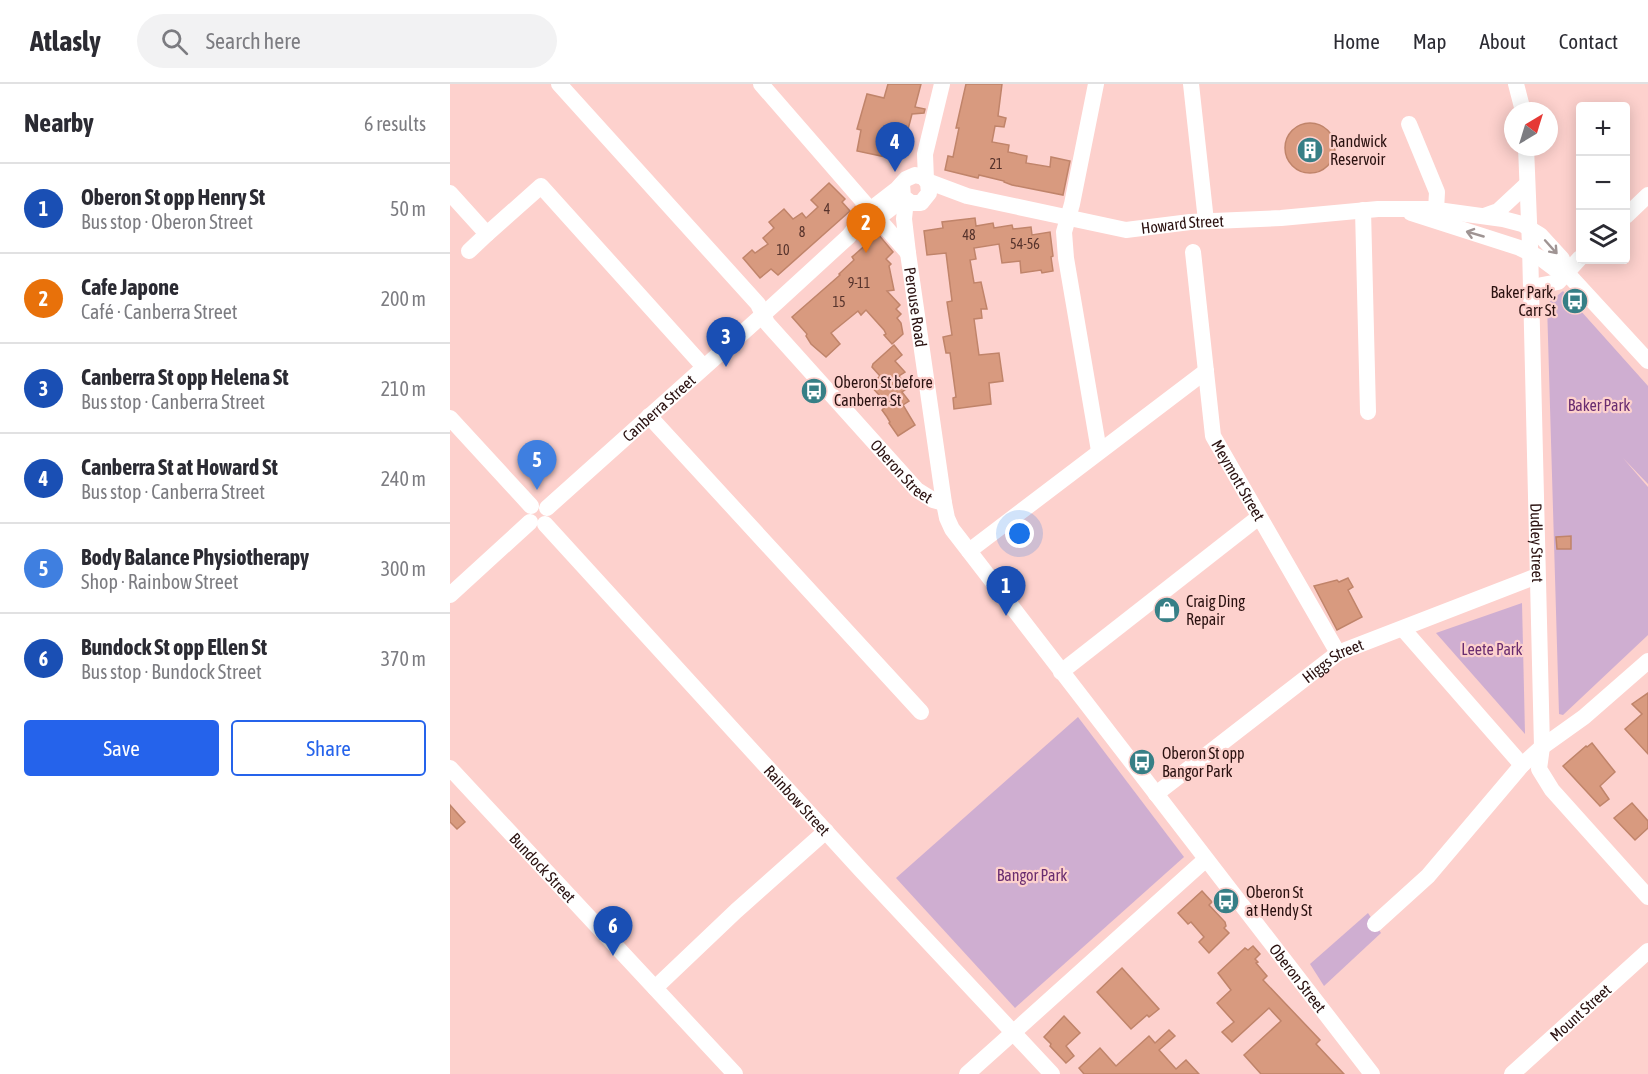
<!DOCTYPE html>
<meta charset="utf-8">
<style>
:root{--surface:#fff;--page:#f2f2f3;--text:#2b2b33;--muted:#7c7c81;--line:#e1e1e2;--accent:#2563eb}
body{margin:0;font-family:"Asap Condensed",sans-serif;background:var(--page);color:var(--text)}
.controls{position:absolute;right:18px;top:18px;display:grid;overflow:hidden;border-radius:6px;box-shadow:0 3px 15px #0003}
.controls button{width:54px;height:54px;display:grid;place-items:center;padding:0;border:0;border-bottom:2px solid var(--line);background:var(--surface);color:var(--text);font:30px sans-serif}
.compass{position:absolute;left:1054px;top:18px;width:54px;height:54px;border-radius:50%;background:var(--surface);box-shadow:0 3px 15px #0003;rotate:38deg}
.you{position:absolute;left:570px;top:450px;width:21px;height:21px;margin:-15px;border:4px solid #fff;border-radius:50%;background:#1a73e8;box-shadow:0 0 0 9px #1a73e833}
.badge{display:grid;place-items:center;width:39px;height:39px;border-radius:50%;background:var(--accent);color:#fff;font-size:20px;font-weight:700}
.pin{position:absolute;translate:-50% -50px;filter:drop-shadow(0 2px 3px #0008)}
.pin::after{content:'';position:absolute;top:32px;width:21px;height:18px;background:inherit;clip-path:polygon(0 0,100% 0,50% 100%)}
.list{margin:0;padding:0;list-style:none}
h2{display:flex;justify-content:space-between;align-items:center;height:78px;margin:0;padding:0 24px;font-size:26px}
h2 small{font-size:20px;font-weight:400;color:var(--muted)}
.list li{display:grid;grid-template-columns:39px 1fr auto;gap:18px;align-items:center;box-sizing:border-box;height:90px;padding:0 24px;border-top:2px solid var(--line)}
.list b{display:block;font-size:22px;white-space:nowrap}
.list p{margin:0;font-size:20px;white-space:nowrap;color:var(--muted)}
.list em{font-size:20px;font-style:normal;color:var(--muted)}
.actions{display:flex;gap:12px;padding:18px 24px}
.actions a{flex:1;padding:14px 0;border:2px solid var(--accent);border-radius:6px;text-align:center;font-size:21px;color:var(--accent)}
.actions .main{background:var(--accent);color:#fff}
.icon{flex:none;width:33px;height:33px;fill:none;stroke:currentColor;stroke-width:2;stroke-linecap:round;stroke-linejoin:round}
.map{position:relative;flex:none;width:1198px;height:990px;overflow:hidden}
header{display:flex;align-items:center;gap:36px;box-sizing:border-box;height:84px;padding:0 30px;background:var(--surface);border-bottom:2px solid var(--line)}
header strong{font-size:28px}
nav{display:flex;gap:33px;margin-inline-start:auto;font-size:21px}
.search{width:420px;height:54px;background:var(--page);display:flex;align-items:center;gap:15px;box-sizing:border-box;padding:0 21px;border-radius:33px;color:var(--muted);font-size:22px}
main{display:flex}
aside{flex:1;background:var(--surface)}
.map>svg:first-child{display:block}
.green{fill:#cfaed1}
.building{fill:#d89a7f;stroke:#c0846a;stroke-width:1.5}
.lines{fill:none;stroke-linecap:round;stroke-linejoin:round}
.minor{stroke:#fff;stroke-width:16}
.oneway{stroke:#9f9493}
.labels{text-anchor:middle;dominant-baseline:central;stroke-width:4.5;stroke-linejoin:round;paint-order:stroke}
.number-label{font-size:14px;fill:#56332c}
.poi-label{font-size:16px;fill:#2a1110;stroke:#fdd1cd;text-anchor:start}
.street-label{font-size:16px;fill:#2a1110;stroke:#fdd1cd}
.park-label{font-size:16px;fill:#6a2d70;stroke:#fdd1cd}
</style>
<header>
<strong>Atlasly</strong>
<div class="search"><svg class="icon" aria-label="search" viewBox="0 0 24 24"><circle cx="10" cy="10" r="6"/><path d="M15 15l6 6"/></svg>Search here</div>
<nav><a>Home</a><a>Map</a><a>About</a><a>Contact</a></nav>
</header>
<main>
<aside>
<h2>Nearby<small>6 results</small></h2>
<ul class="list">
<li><span class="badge" style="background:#1a4fb4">1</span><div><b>Oberon St opp Henry St</b><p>Bus stop · Oberon Street</p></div><em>50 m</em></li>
<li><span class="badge" style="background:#e8710a">2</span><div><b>Cafe Japone</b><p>Café · Canberra Street</p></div><em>200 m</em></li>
<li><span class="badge" style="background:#1a4fb4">3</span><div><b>Canberra St opp Helena St</b><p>Bus stop · Canberra Street</p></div><em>210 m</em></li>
<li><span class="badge" style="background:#1a4fb4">4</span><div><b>Canberra St at Howard St</b><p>Bus stop · Canberra Street</p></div><em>240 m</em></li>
<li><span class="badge" style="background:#3f7fe0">5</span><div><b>Body Balance Physiotherapy</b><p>Shop · Rainbow Street</p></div><em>300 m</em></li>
<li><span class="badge" style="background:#1a4fb4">6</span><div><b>Bundock St opp Ellen St</b><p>Bus stop · Bundock Street</p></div><em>370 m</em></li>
</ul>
<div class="actions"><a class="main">Save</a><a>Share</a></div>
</aside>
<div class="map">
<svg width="1198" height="990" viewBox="0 0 1198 990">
<rect width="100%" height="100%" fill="#fdd1cd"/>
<g class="green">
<path d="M 1113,207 L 1198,302 L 1198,400 L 1173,374 L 1198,403 L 1198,551 L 1113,631 L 1109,630 L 1097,220 Z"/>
<path d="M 1072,519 L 1075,650 L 986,549 Z"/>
<path d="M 628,633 L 734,773 L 565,924 L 446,794 Z"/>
<path d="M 918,829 L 931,849 L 874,902 L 860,880 Z"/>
</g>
<g class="building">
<path d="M 438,0 L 471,0 L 465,23 L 475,25 L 474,29 L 462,30 L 450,76 L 407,67 L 411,46 L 407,45 L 417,10 L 434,14 Z"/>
<path d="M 516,0 L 552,0 L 548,32 L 556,34 L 554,43 L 545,42 L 542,58 L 559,61 L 558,68 L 577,72 L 576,79 L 600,83 L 601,73 L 620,77 L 613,111 L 562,101 L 554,98 L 554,97 L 529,91 L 528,94 L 495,86 L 498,72 L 503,73 L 509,44 L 506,44 Z"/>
<circle cx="860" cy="64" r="25"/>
<path d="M 379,99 L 395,115 L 392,118 L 400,127 L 328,191 L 321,185 L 310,194 L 293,174 L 302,166 L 305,169 L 318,160 L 313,154 L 324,144 L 319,138 L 334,125 L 343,135 L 352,129 L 356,134 L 368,123 L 361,116 Z"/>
<path d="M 525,134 L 526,142 L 543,139 L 544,144 L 562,141 L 563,145 L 581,143 L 582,151 L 600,148 L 603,172 L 601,173 L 603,187 L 592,189 L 591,186 L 571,189 L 570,177 L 552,179 L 549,160 L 524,164 L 526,175 L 520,176 L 524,199 L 531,198 L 537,225 L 531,225 L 532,234 L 524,235 L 529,271 L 549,269 L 553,297 L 539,299 L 541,320 L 504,325 L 503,314 L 506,313 L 500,269 L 496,269 L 493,253 L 502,251 L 497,218 L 502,217 L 496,169 L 477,171 L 474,147 L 493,144 L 492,138 Z"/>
<path d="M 428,150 L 443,168 L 436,175 L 441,180 L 439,182 L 444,206 L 437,207 L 450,221 L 446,225 L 451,230 L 447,234 L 451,239 L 453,250 L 442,260 L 434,251 L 436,250 L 434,246 L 416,226 L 411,231 L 408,227 L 381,249 L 390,260 L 376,273 L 361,260 L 356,252 L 357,250 L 342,233 L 390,191 L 389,190 L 404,176 L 402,173 Z"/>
<path d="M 444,261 L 452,271 L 445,277 L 455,288 L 449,292 L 458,304 L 452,308 L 459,317 L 453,321 L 465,341 L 448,352 L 439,339 L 440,338 L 437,333 L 432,326 L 435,323 L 427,313 L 429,311 L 420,301 L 430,292 L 422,283 L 423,280 Z"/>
<path d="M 1121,452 L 1121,465 L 1107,465 L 1106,453 Z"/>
<path d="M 898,494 L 903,503 L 898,506 L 912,533 L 887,546 L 864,502 L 887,496 L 889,498 Z"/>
<path d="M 1198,609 L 1198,670 L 1175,645 L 1192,630 L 1182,620 Z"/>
<path d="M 1142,659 L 1165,688 L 1150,702 L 1159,715 L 1150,722 L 1113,682 L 1136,662 L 1137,663 Z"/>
<path d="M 1182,719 L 1198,737 L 1198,744 L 1185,756 L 1164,734 Z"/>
<path d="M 0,721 L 15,738 L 7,745 L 0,738 Z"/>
<path d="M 752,807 L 762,818 L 759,821 L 775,838 L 776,842 L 774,844 L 779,849 L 759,869 L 749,858 L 754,853 L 741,838 L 738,840 L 728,829 Z"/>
<path d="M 803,862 L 810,870 L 805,875 L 808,878 L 806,879 L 817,892 L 813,896 L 870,956 L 866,960 L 894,990 L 811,990 L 794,971 L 831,937 L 819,924 L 782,958 L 772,948 L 784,938 L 767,919 L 781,906 L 768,889 L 795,864 L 798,866 Z"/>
<path d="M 672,884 L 709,925 L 699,933 L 697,931 L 681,945 L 647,908 Z"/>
<path d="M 614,932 L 630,949 L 616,962 L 624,972 L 616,979 L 600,962 L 601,960 L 594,953 Z"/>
<path d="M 719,946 L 725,952 L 709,966 L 726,985 L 736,976 L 749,990 L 634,990 L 629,984 L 650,964 L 666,982 L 699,952 L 705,959 Z"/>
</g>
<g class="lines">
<g class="minor">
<path id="s1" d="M 109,0 L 308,220 L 317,239 L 467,406 L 483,416 L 494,419"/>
<path d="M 311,0 L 458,169"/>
<path d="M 646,0 L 622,120 L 614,148 L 616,174 L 649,367"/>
<path d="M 741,0 L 756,137"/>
<path d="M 1066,0 L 1073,27"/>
<path d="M 959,40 L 987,108 L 986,126"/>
<path id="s2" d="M 1076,63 L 1080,162 L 1092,663 L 1089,685 L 1102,706 L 1198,813"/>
<path d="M 476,96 L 475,70 L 492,0"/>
<path id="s3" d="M 477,97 L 517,112 L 676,146 L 740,138 L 831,134 L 928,125 L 980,125 L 1053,135 L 1072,140 L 1090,151 L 1112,175 L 1116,188 L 1198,277"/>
<path d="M 0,109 L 37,150 L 91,102 L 254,283"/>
<path id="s4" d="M 456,116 L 454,135 L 458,169 L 494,419 L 497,434 L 502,445 L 922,990"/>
<path d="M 913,126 L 918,328"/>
<path d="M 961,129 L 1070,164 L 1092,175 L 1108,187 L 1116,188"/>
<path d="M 1034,132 L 1048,127 L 1077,100"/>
<path d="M 1176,132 L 1198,111"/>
<path d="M 418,142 L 449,118 L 455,115"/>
<path d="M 19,167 L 37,150"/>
<path id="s5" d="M 743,168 L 763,352 L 888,569"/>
<path d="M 1080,208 L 1092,201 L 1108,198 L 1130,174"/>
<path d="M 199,332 L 471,628"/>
<path d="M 0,334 L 81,422"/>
<path id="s6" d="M 97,424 L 327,218 L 399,152 L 416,129 L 447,105 L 456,95 L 465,91 L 473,93 L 478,99 L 479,109 L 471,119 L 461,119 L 453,113 L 452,100"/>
<path id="s7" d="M 95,440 L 411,786 L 602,990"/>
<path d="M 519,467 L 756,287"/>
<path d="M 0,511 L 80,438"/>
<path d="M 953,545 L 1072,681"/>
<path d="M 611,588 L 809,433"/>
<path id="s8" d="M 0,684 L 285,990"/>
<path id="s9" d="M 706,710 L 888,569 L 1087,492"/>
<path d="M 925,840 L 978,792 L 1072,681 L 1092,663 L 1134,633 L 1198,577"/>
<path d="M 205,904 L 286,827 L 376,747"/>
<path d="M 517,990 L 755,776"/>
<path id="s10" d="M 1062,990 L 1198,867"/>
</g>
</g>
<defs><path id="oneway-shaft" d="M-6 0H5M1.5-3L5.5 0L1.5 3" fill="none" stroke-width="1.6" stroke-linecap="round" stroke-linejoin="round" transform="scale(1.5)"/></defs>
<g class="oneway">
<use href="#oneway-shaft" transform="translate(1025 150) rotate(-164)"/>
<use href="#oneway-shaft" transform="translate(1101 163) rotate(48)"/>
</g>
<defs>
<symbol id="building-disc" viewBox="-11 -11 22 22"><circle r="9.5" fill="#377f86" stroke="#fdd1cd"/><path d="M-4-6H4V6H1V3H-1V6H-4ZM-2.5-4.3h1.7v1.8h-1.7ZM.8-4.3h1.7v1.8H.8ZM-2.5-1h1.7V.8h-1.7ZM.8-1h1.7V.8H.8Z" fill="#fff"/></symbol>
<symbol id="bus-disc" viewBox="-11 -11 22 22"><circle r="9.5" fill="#377f86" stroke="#fdd1cd"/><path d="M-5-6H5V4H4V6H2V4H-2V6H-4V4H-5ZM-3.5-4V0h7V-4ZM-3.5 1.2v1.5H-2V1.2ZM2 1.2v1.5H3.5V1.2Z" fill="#fff"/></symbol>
<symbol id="shop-disc" viewBox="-11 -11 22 22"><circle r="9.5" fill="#377f86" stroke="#fdd1cd"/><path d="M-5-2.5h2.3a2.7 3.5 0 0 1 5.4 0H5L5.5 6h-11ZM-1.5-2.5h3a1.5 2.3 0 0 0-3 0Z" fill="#fff"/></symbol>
</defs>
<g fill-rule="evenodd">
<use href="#building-disc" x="845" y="51" width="30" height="30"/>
<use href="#bus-disc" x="1110" y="202" width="30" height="30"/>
<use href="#bus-disc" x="349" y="292" width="30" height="30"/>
<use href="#shop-disc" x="702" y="511" width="30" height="30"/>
<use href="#bus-disc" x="677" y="663" width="30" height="30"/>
<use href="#bus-disc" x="761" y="802" width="30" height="30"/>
</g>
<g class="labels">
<g class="number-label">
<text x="546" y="80">21</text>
<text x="377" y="125">4</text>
<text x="352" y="148">8</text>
<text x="519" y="151">48</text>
<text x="575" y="160">54-56</text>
<text x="333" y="166">10</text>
<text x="409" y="199">9-11</text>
<text x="389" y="218">15</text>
</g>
<g class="poi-label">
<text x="880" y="57">Randwick<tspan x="880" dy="18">Reservoir</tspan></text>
<text x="1106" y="208" text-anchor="end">Baker Park,<tspan x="1106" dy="18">Carr St</tspan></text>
<text x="384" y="298">Oberon St before<tspan x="384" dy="18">Canberra St</tspan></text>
<text x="736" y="517">Craig Ding<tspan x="736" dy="18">Repair</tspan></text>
<text x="712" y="669">Oberon St opp<tspan x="712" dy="18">Bangor Park</tspan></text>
<text x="796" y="808">Oberon St<tspan x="796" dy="18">at Hendy St</tspan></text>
</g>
<g class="street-label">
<text stroke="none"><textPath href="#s3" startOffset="262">Howard Street</textPath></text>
<text stroke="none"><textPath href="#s4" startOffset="108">Perouse Road</textPath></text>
<text stroke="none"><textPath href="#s6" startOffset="150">Canberra Street</textPath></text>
<text stroke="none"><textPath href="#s1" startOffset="518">Oberon Street</textPath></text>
<text stroke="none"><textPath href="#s5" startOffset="236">Meymott Street</textPath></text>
<text stroke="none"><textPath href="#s2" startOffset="396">Dudley Street</textPath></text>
<text stroke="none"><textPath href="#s9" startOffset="222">Higgs Street</textPath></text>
<text stroke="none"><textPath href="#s7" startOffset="374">Rainbow Street</textPath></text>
<text stroke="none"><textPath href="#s8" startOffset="136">Bundock Street</textPath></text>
<text stroke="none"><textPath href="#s4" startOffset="900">Oberon Street</textPath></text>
<text stroke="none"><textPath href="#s10" startOffset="92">Mount Street</textPath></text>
</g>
<g class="park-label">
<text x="1149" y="321">Baker Park</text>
<text x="1042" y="565">Leete Park</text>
<text x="582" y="791">Bangor Park</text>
</g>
</g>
</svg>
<div class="controls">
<button>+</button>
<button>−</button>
<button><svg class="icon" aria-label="layers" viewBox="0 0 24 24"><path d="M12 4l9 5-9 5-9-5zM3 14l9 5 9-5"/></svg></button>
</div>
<svg class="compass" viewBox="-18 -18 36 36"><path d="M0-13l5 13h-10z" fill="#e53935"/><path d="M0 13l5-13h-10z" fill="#7c7c81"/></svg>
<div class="you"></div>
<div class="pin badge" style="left:556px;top:532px;background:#1a4fb4">1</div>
<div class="pin badge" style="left:416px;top:169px;background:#e8710a">2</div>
<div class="pin badge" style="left:276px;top:283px;background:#1a4fb4">3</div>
<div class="pin badge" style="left:445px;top:88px;background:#1a4fb4">4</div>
<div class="pin badge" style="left:87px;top:406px;background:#3f7fe0">5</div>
<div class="pin badge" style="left:163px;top:872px;background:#1a4fb4">6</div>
</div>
</main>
